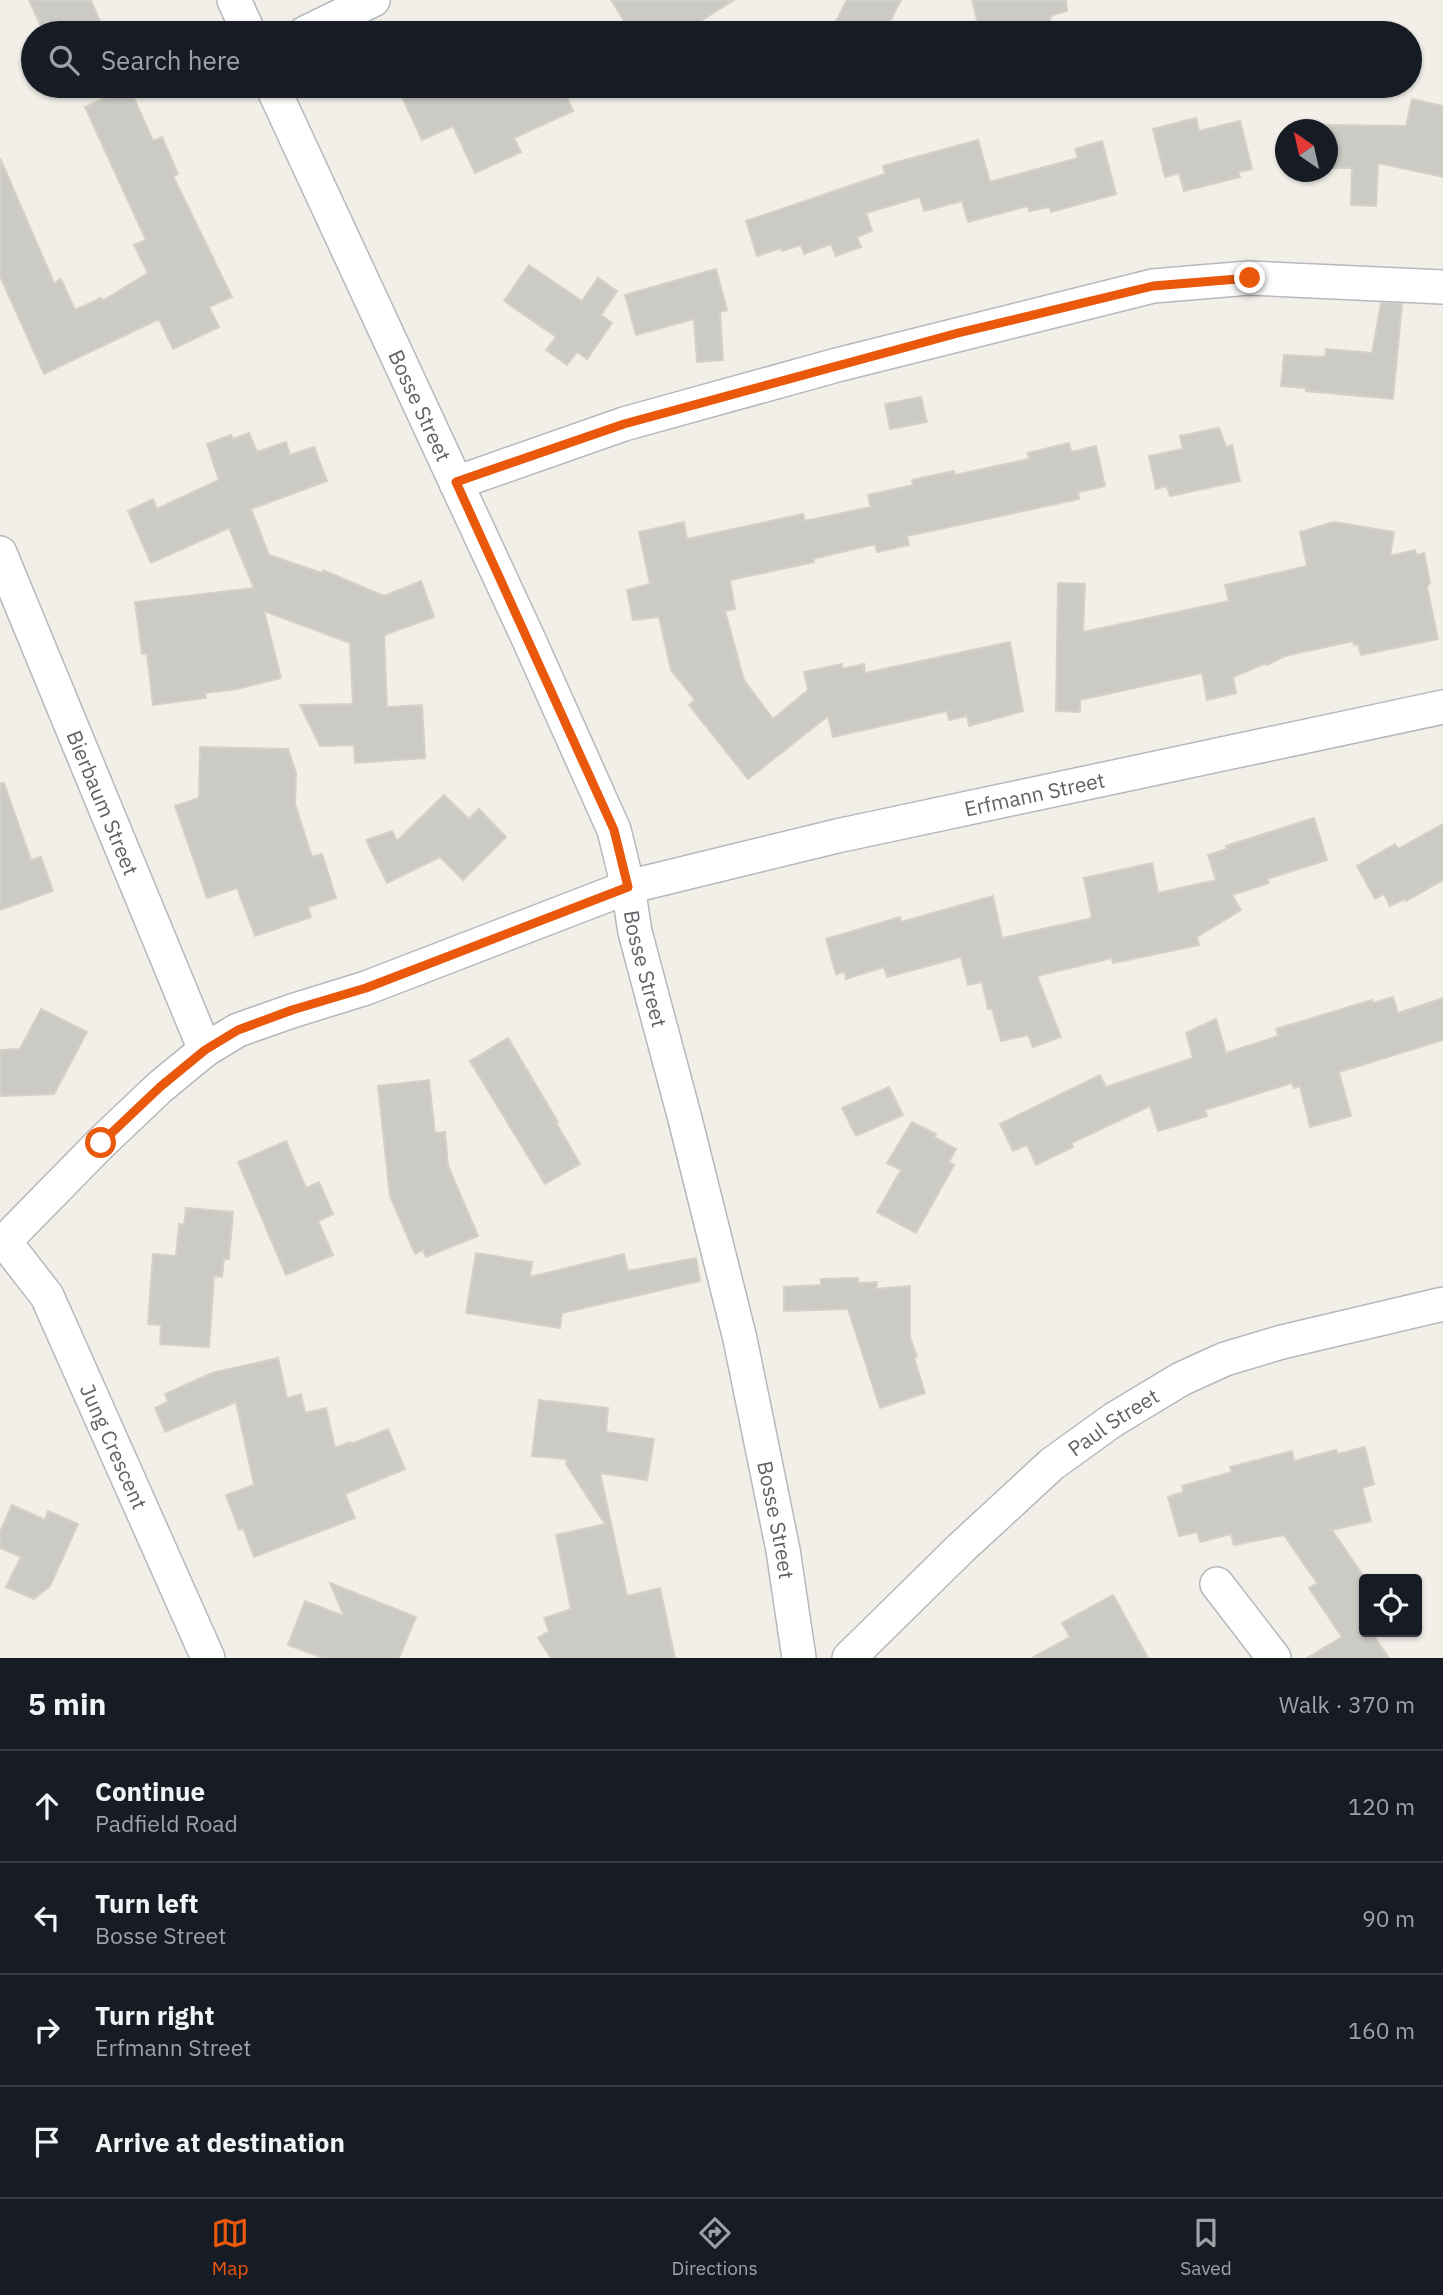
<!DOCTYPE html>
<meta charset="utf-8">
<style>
:root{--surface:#171b24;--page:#20242c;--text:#f1f3f6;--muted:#9ea1a6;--line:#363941;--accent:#ea580c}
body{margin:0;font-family:"IBM Plex Sans",sans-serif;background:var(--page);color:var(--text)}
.controls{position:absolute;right:21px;bottom:21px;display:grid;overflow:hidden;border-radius:7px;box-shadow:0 2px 5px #0004}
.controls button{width:63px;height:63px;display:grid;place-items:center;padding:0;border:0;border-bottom:2px solid var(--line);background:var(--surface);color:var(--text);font:35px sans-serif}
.compass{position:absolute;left:1275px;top:119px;width:63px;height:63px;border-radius:50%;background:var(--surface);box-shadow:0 2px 5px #0004;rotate:326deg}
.stop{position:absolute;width:21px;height:21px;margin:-16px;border:5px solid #ea580c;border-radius:50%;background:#fff}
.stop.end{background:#ea580c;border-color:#fff;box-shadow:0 2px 7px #0008}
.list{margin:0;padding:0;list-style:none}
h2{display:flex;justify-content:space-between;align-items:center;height:91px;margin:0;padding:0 28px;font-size:30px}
h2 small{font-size:23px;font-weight:400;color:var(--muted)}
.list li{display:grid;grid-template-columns:46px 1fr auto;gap:21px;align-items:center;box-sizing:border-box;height:112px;padding:0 28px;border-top:2px solid var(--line)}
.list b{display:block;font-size:26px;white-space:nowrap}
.list p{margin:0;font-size:23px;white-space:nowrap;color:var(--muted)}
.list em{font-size:23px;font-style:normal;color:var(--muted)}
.icon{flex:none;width:38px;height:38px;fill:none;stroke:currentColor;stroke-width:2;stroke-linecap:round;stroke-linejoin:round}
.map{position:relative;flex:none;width:1443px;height:1658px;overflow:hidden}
.search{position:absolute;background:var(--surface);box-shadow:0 2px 5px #0004;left:21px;right:21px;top:21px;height:77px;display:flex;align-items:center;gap:18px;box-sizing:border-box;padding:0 24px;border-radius:38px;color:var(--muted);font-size:26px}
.sheet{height:539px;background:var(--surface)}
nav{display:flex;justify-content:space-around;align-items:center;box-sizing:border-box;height:98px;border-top:2px solid var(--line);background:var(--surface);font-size:19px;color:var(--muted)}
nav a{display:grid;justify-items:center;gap:4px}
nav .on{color:var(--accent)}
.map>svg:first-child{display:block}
.building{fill:#cccac5;stroke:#d6d1c6;stroke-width:2}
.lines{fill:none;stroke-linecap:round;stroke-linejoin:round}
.minor-casing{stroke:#b5b8bc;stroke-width:36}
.minor{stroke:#fff;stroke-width:33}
.route{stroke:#ea580c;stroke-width:9}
.labels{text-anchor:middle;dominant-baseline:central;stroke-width:6;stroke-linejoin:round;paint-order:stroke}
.street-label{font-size:21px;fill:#5f6368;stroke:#fff}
</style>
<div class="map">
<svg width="1443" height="1658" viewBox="0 0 1443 1658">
<rect width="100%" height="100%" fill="#f1efe8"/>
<g class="building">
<path d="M 29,0 L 91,0 L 105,33 L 44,33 Z"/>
<path d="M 611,0 L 734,0 L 682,33 L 632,33 Z"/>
<path d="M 847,0 L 901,0 L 884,33 L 830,33 Z"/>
<path d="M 972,0 L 1066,0 L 1067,11 L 1052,15 L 1046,28 L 1021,22 L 980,31 Z"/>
<path d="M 397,86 L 562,86 L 573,111 L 514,138 L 521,152 L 475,173 L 453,126 L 422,140 Z"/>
<path d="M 129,87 L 153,141 L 162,137 L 178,174 L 173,176 L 232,297 L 209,307 L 219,327 L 173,349 L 159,319 L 44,374 L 0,276 L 0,158 L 54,283 L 61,279 L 75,310 L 101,298 L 102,301 L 148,273 L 134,245 L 146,240 L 85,107 Z"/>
<path d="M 1412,99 L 1443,106 L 1443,177 L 1378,163 L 1376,206 L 1351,205 L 1352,168 L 1327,168 L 1327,125 L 1406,126 Z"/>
<path d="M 1196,118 L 1199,131 L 1240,121 L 1252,169 L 1238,172 L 1240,177 L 1184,191 L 1179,173 L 1165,177 L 1153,129 Z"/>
<path d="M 978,140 L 990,182 L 1078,158 L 1075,149 L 1102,141 L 1116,194 L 1051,212 L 1050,207 L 1029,211 L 1028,206 L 968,222 L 962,201 L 924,211 L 920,197 L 866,213 L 872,231 L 857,237 L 861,247 L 836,256 L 831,244 L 804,254 L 801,245 L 782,251 L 781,248 L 757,256 L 746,221 L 885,174 L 883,166 Z"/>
<path d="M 529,265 L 582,301 L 598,278 L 617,291 L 601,315 L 612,323 L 587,359 L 577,352 L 567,365 L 546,350 L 556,337 L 504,301 Z"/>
<path d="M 716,269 L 727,310 L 720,312 L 723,360 L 697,362 L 694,319 L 636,335 L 625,295 Z"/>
<path d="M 1381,303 L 1402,304 L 1393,399 L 1306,391 L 1306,388 L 1281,386 L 1284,355 L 1325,357 L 1326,349 L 1372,353 Z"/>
<path d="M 921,397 L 927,422 L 890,429 L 885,404 Z"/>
<path d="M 1219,428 L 1226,447 L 1232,445 L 1240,481 L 1170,496 L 1167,486 L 1156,489 L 1149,456 L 1183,449 L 1180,436 Z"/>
<path d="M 249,433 L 257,452 L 286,442 L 290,455 L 314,447 L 327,481 L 251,509 L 269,555 L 322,573 L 323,570 L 384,596 L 421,581 L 434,617 L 384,635 L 387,707 L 422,705 L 425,758 L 355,763 L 354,745 L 320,746 L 300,705 L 353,704 L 350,643 L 264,611 L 281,678 L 237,689 L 205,693 L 206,698 L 153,705 L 147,654 L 142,654 L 135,602 L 254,588 L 229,528 L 151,563 L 128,511 L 153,499 L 157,509 L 219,480 L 207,444 L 231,435 L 233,439 Z"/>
<path d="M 1069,443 L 1071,452 L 1096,446 L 1105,486 L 1078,492 L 1079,499 L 907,536 L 909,545 L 877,552 L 875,544 L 813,559 L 814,562 L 730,580 L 735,609 L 725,611 L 744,680 L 773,719 L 808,690 L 804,672 L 842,664 L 842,669 L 864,664 L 865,673 L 1010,642 L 1023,711 L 969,726 L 967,716 L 949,720 L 947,711 L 833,737 L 828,716 L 748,779 L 689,705 L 695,700 L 671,670 L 659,617 L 633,620 L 627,590 L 650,584 L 639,532 L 684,522 L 687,539 L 803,514 L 805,521 L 871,507 L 868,495 L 913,485 L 912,480 L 954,471 L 955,475 L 1029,459 L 1028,453 Z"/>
<path d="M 1334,522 L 1394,532 L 1390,556 L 1415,550 L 1417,555 L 1424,553 L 1430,583 L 1427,587 L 1438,639 L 1361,655 L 1358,644 L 1354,645 L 1353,641 L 1285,656 L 1267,665 L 1264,664 L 1233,677 L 1236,693 L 1207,700 L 1202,673 L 1080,700 L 1080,712 L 1056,711 L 1058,583 L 1085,584 L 1083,632 L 1229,601 L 1225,585 L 1307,566 L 1300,532 Z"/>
<path d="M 200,747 L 288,749 L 296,773 L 295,804 L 312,857 L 322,854 L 336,898 L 308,907 L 311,917 L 255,936 L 237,888 L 207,898 L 175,806 L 199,798 Z"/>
<path d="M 0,783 L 4,783 L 31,860 L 41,857 L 53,891 L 0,910 Z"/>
<path d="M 444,795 L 469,819 L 479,809 L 506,837 L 463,880 L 440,857 L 387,883 L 366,840 L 392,831 L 397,841 Z"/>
<path d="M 1314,818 L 1327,860 L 1267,879 L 1269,883 L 1232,895 L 1241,910 L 1197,937 L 1199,945 L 1113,963 L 1112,958 L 1037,976 L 1061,1037 L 1033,1047 L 1028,1035 L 1001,1041 L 992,1009 L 988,1009 L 982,982 L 968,985 L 961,957 L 887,977 L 884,967 L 846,979 L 845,972 L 836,974 L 826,939 L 900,917 L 901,922 L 993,896 L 1002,938 L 1092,918 L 1084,878 L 1152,863 L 1158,893 L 1216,880 L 1208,855 L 1227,849 L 1226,846 Z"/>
<path d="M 1443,824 L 1443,880 L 1406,901 L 1405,899 L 1390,906 L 1384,894 L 1375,899 L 1357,866 L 1395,844 L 1398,849 Z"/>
<path d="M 1393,997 L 1398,1013 L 1443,998 L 1443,1040 L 1339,1072 L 1351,1116 L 1310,1127 L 1300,1086 L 1294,1088 L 1292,1083 L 1205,1110 L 1207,1116 L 1158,1131 L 1150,1106 L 1071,1143 L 1073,1147 L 1036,1165 L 1027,1145 L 1013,1151 L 1000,1124 L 1100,1075 L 1106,1087 L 1193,1058 L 1186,1033 L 1216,1019 L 1226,1053 L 1278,1036 L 1276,1029 L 1372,1000 L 1373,1003 Z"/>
<path d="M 41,1009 L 87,1032 L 54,1094 L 0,1096 L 0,1050 L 20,1049 Z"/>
<path d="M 508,1038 L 558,1122 L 556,1123 L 580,1164 L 545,1184 L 470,1061 Z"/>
<path d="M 429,1080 L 435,1133 L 445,1132 L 448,1166 L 478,1236 L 426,1257 L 423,1250 L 415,1254 L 390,1196 L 378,1086 Z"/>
<path d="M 889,1087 L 903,1115 L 856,1136 L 842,1108 Z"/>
<path d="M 912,1122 L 936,1134 L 934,1137 L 956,1149 L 949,1162 L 954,1165 L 916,1233 L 877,1212 L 901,1170 L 887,1163 Z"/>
<path d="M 286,1141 L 306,1188 L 319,1182 L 333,1214 L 318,1221 L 333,1255 L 286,1275 L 238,1162 Z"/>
<path d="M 186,1208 L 233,1212 L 229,1259 L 224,1259 L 222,1277 L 214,1276 L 209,1347 L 160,1344 L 161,1325 L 148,1324 L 153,1254 L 176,1256 L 179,1224 L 184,1225 Z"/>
<path d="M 476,1253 L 532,1262 L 530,1277 L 624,1254 L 628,1271 L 696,1258 L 700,1281 L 562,1313 L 560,1328 L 466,1313 Z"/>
<path d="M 858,1278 L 858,1283 L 877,1282 L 876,1289 L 910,1286 L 910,1337 L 917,1357 L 914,1358 L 925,1393 L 880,1408 L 848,1309 L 784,1311 L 784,1287 L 821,1285 L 821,1279 Z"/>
<path d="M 278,1358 L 287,1398 L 301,1394 L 305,1413 L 326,1408 L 335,1448 L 350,1442 L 351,1444 L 388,1429 L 405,1469 L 345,1494 L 355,1518 L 254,1557 L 243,1528 L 239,1530 L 226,1495 L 254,1485 L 236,1402 L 165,1432 L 155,1408 L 168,1402 L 165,1394 L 212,1373 Z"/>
<path d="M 539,1400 L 608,1408 L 606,1432 L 654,1439 L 647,1480 L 600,1473 L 627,1596 L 660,1588 L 675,1658 L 551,1658 L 538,1638 L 549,1631 L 544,1618 L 571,1609 L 556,1535 L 605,1524 L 566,1464 L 567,1459 L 532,1456 Z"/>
<path d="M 1365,1447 L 1374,1484 L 1362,1488 L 1371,1521 L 1332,1530 L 1364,1577 L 1364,1632 L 1371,1632 L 1389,1658 L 1307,1658 L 1342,1637 L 1309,1588 L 1317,1583 L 1284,1535 L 1234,1545 L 1231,1534 L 1200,1542 L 1197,1532 L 1179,1536 L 1168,1497 L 1184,1492 L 1182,1486 L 1232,1472 L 1230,1467 L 1292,1451 L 1294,1461 L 1336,1450 L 1338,1454 Z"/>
<path d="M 12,1505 L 45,1520 L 48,1511 L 78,1524 L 50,1586 L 34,1599 L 6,1587 L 21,1557 L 0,1548 L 0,1532 Z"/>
<path d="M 330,1583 L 416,1617 L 399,1658 L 323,1658 L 288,1645 L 305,1601 L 344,1616 Z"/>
<path d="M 1113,1595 L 1148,1658 L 1032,1658 L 1070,1637 L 1062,1623 Z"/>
</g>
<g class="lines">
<defs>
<g id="minor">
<path d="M 234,0 L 249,33"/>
<path d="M 305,33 L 373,0"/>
<path id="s1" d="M 272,86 L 529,640 L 614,830 L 628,887 L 635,932 L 685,1119 L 740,1339 L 783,1550 L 799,1658"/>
<path d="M 456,483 L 624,424 L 837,365 L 1153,286 L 1249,278 L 1443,287"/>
<path id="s2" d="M 0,553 L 205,1050"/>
<path id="s3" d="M 5,1242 L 47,1296 L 208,1658"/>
<path id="s4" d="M 0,1246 L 101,1143 L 160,1087 L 205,1050 L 238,1030 L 292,1011 L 366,988 L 628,887 L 837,836 L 1443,707"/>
<path d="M 1217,1584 L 1274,1658"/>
<path id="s5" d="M 849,1658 L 961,1548 L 1052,1464 L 1113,1420 L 1181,1379 L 1225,1359 L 1282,1342 L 1443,1304"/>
</g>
</defs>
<use href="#minor" class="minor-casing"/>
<use href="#minor" class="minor"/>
</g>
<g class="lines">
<path class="route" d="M 101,1143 L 160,1087 L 205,1050 L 238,1030 L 292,1010 L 366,988 L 628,887 L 614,830 L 456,482 L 624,424 L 958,333 L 1153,286 L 1250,278"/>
</g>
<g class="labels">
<g class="street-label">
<text stroke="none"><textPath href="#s1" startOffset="352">Bosse Street</textPath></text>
<text stroke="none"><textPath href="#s4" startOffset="1155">Erfmann Street</textPath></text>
<text stroke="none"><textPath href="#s2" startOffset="270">Bierbaum Street</textPath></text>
<text stroke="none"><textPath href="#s1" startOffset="961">Bosse Street</textPath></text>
<text stroke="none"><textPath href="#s5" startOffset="355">Paul Street</textPath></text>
<text stroke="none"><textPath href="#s3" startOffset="233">Jung Crescent</textPath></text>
<text stroke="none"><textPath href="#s1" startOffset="1528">Bosse Street</textPath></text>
</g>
</g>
</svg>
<div class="controls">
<button><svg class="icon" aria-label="locate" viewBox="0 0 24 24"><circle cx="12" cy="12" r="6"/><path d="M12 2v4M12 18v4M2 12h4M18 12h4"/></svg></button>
</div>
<svg class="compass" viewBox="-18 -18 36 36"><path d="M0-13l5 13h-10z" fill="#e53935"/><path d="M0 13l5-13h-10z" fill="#9ea1a6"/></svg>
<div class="stop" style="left:101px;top:1143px"></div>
<div class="stop end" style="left:1250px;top:278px"></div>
<div class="search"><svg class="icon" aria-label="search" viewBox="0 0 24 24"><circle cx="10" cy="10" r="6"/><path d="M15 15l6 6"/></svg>Search here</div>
</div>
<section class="sheet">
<h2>5 min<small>Walk · 370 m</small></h2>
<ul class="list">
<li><svg class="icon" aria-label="ahead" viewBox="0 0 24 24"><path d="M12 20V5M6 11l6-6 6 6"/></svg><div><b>Continue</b><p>Padfield Road</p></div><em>120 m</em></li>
<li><svg class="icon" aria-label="left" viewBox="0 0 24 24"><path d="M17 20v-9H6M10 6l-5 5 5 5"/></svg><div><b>Turn left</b><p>Bosse Street</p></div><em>90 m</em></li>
<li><svg class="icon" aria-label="right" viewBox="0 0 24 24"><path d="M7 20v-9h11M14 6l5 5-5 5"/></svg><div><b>Turn right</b><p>Erfmann Street</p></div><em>160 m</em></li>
<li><svg class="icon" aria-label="arrive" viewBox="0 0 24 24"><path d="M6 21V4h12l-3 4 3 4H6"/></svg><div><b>Arrive at destination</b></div></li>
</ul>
</section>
<nav>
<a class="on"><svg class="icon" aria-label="map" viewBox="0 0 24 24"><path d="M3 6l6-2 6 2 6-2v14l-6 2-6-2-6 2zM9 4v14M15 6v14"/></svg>Map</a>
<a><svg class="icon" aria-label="directions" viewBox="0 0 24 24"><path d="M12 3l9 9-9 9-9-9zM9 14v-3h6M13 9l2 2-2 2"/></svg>Directions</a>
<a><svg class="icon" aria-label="saved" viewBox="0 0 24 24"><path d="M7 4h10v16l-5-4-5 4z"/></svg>Saved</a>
</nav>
